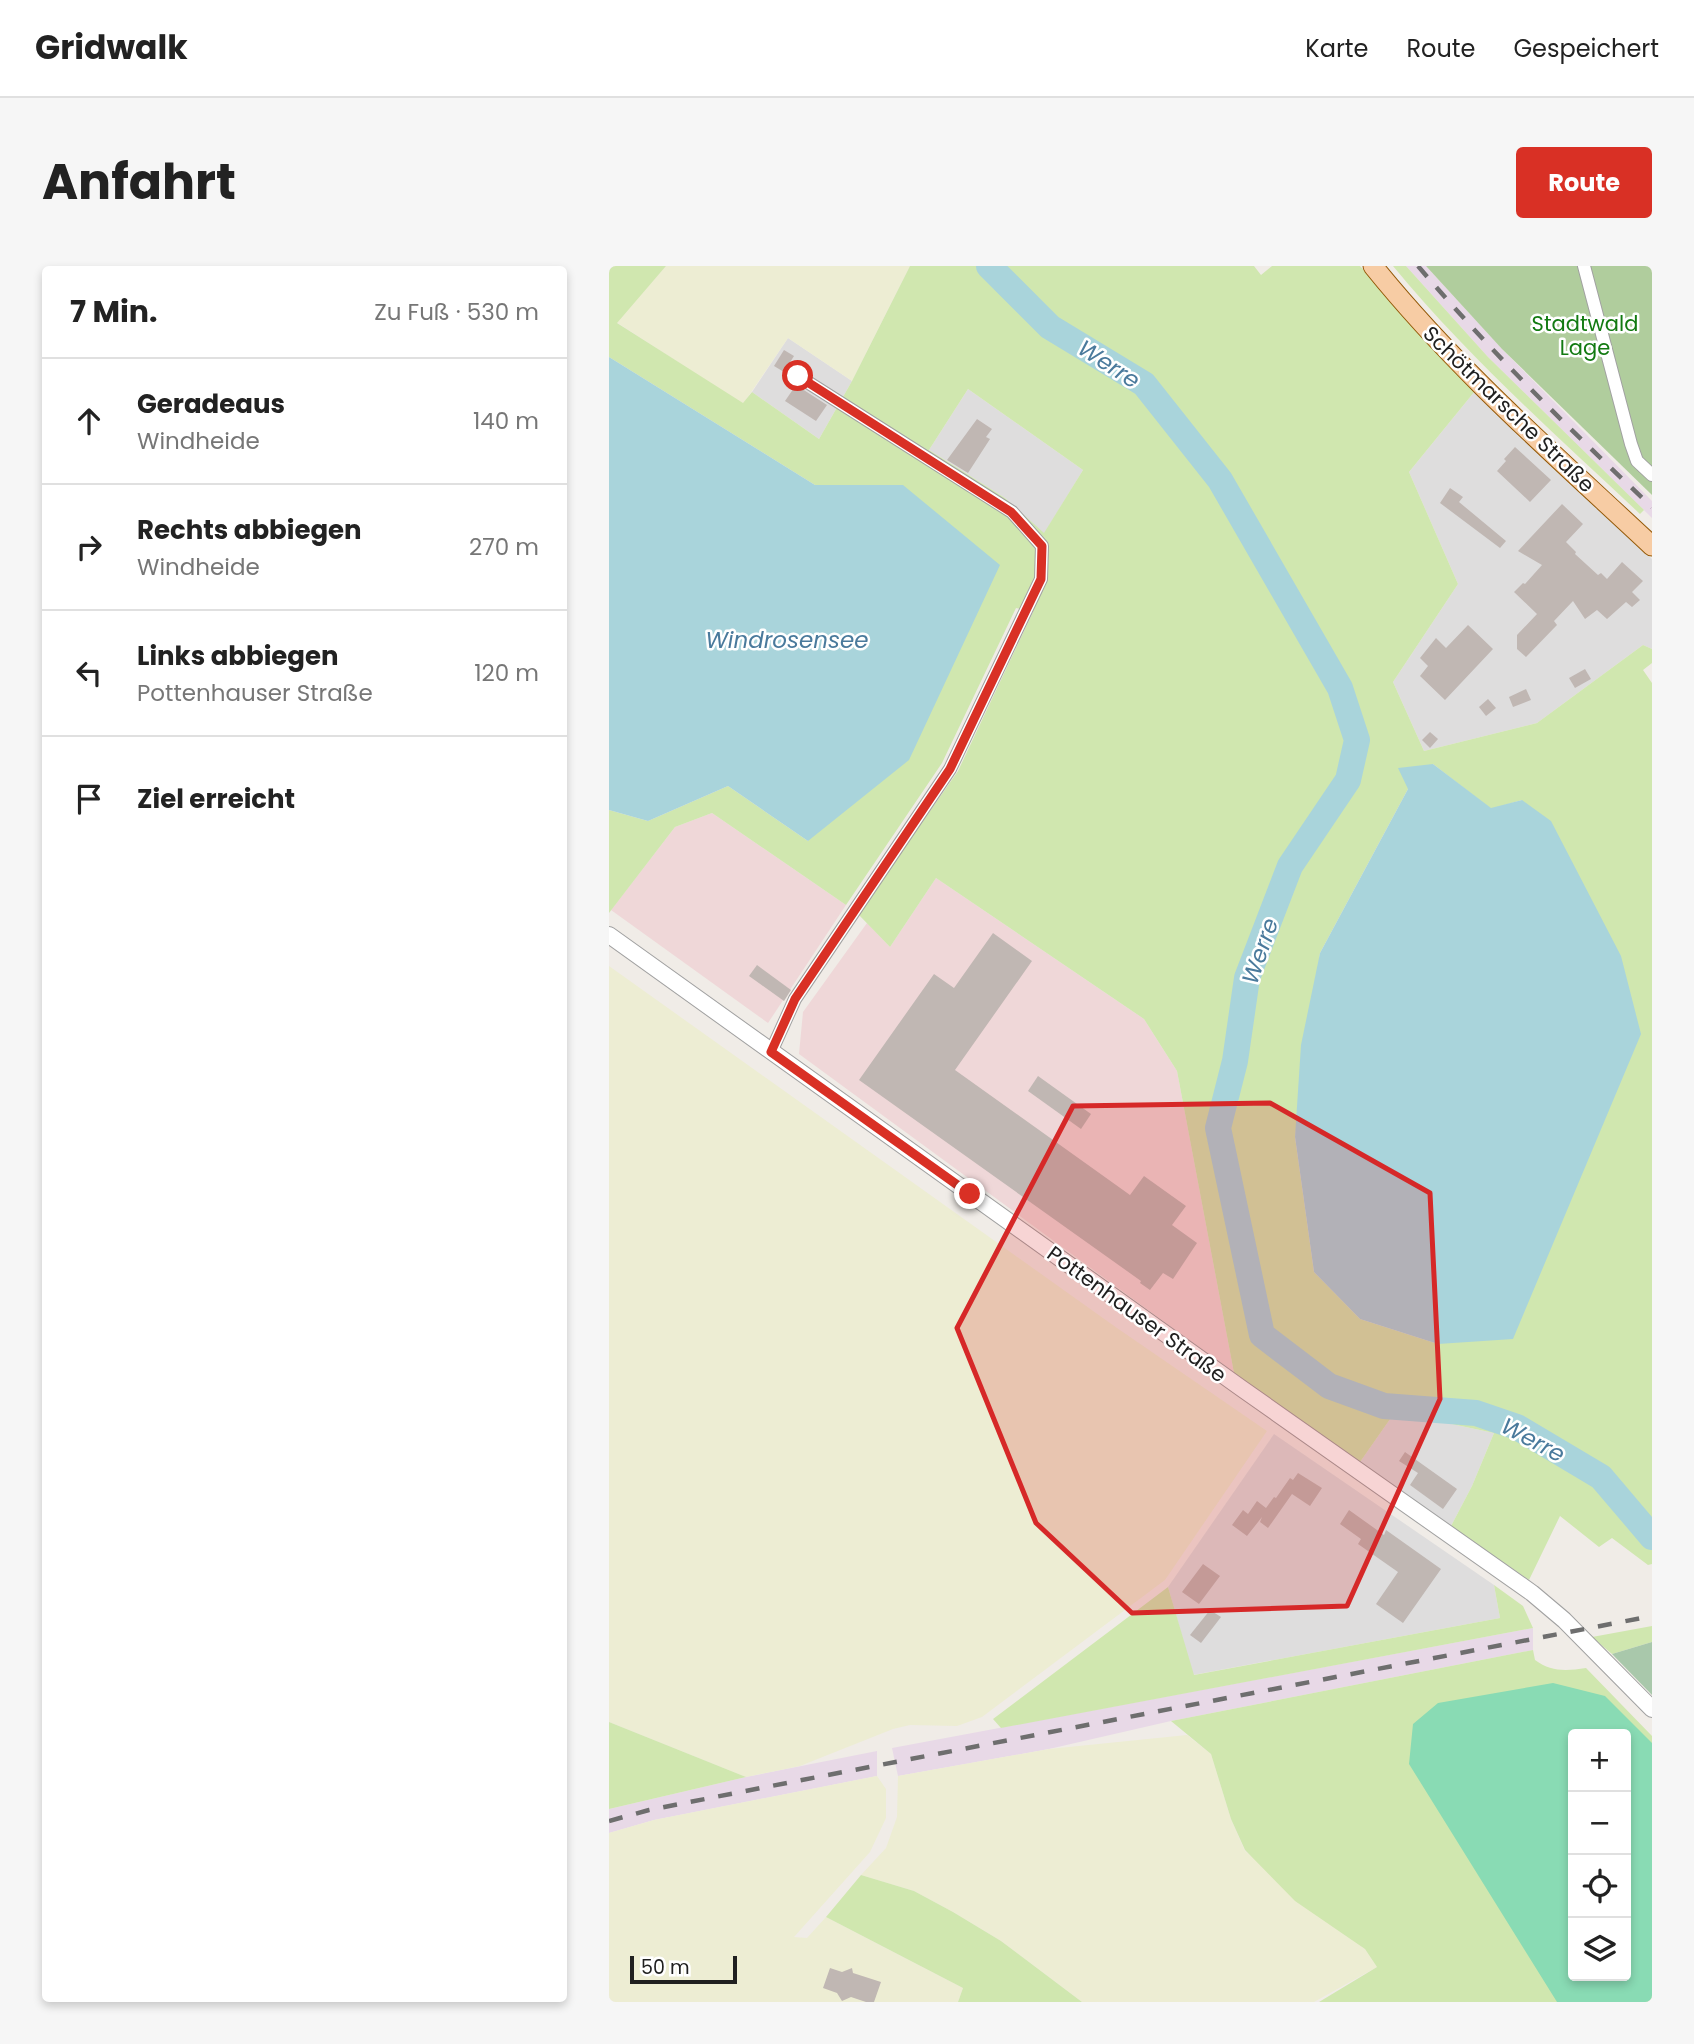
<!DOCTYPE html>
<html lang="de">
<meta charset="utf-8">
<style>
:root{--surface:#fff;--page:#f6f6f6;--text:#222;--muted:#767676;--line:#e0e0e0;--accent:#d93025}
body{margin:0;font-family:Poppins,sans-serif;background:var(--page);color:var(--text)}
.controls{position:absolute;right:21px;bottom:21px;display:grid;overflow:hidden;border-radius:7px;box-shadow:0 4px 10px #0003}
.controls button{width:63px;height:63px;display:grid;place-items:center;padding:0;border:0;border-bottom:2px solid var(--line);background:var(--surface);color:var(--text);font:35px sans-serif}
.scale{position:absolute;left:21px;bottom:18px;width:107px;box-sizing:border-box;padding-left:7px;border:4px solid #202020;border-top:0;font-size:19px;line-height:24px;white-space:nowrap;color:#202020;-webkit-text-stroke:5px #fff;paint-order:stroke}
.stop{position:absolute;width:21px;height:21px;margin:-16px;border:5px solid #d93025;border-radius:50%;background:#fff}
.stop.end{background:#d93025;border-color:#fff;box-shadow:0 2px 7px #0008}
.list{margin:0;padding:0;list-style:none}
h2{display:flex;justify-content:space-between;align-items:center;height:91px;margin:0;padding:0 28px;font-size:30px}
h2 small{font-size:23px;font-weight:400;color:var(--muted)}
.list li{display:grid;grid-template-columns:46px 1fr auto;gap:21px;align-items:center;box-sizing:border-box;height:126px;padding:0 28px;border-top:2px solid var(--line)}
.list b{display:block;font-size:26px;white-space:nowrap}
.list p{margin:0;font-size:23px;white-space:nowrap;color:var(--muted)}
.list em{font-size:23px;font-style:normal;color:var(--muted)}
.icon{flex:none;width:38px;height:38px;fill:none;stroke:currentColor;stroke-width:2;stroke-linecap:round;stroke-linejoin:round}
.map{position:relative;flex:none;width:1043px;height:1736px;overflow:hidden;border-radius:7px}
header{display:flex;align-items:center;gap:42px;box-sizing:border-box;height:98px;padding:0 35px;background:var(--surface);border-bottom:2px solid var(--line)}
header strong{font-size:33px}
nav{display:flex;gap:38px;margin-inline-start:auto;font-size:24px}
.intro{display:flex;align-items:center;justify-content:space-between;box-sizing:border-box;height:168px;padding:0 42px}
h1{margin:0;font-size:49px}
.button{padding:18px 32px;border-radius:7px;background:var(--accent);color:#fff;font-size:24px;font-weight:700}
main{display:flex;gap:42px;padding:0 42px}
aside{flex:1;background:var(--surface);border-radius:7px;box-shadow:0 4px 10px #0003}
.map>svg:first-child{display:block}
.residential{fill:#dedddd}
.commercial{fill:#efd7d8}
.industrial{fill:#e8d9e7}
.farmland{fill:#ededd3}
.grass{fill:#d0e7af;fill-rule:evenodd}
.forest{fill:#b0cd9d}
.cemetery{fill:#a9c8ab}
.pitch{fill:#89dbb4;fill-rule:evenodd}
.water{fill:#a9d4db}
.lines{fill:none;stroke-linecap:round;stroke-linejoin:round}
.river{stroke:#a9d4db;stroke-width:26}
.building{fill:#c0b7b3}
.minor-casing{stroke:#a1a1a1;stroke-width:14}
.tertiary-casing{stroke:#a1a1a1;stroke-width:18}
.primary-casing{stroke:#945907;stroke-width:21}
.minor{stroke:#fff;stroke-width:12}
.tertiary{stroke:#fff;stroke-width:16}
.primary{stroke:#f7cca4;stroke-width:19}
.rail{stroke:#6e6e6e;stroke-width:4.5;stroke-dasharray:14 14;stroke-linecap:butt}
.route{stroke:#d93025;stroke-width:9}
.marked{fill:#d62828;fill-opacity:0.2;stroke:#d62828;stroke-width:5;stroke-linejoin:round}
.labels{text-anchor:middle;dominant-baseline:central;stroke-width:5;stroke-linejoin:round;paint-order:stroke}
.park-label{font-size:21px;fill:#127a11;stroke:#fff}
.street-label{font-size:21px;fill:#202020;stroke:#fff}
.water-label{font-size:23px;font-style:italic;fill:#4a7a9c;stroke:#fff}
</style>
<header>
<strong>Gridwalk</strong>
<nav><a>Karte</a><a>Route</a><a>Gespeichert</a></nav>
</header>
<div class="intro"><h1>Anfahrt</h1><a class="button">Route</a></div>
<main>
<aside>
<h2>7 Min.<small>Zu Fuß · 530 m</small></h2>
<ul class="list">
<li><svg class="icon" aria-label="ahead" viewBox="0 0 24 24"><path d="M12 20V5M6 11l6-6 6 6"/></svg><div><b>Geradeaus</b><p>Windheide</p></div><em>140 m</em></li>
<li><svg class="icon" aria-label="right" viewBox="0 0 24 24"><path d="M7 20v-9h11M14 6l5 5-5 5"/></svg><div><b>Rechts abbiegen</b><p>Windheide</p></div><em>270 m</em></li>
<li><svg class="icon" aria-label="left" viewBox="0 0 24 24"><path d="M17 20v-9H6M10 6l-5 5 5 5"/></svg><div><b>Links abbiegen</b><p>Pottenhauser Straße</p></div><em>120 m</em></li>
<li><svg class="icon" aria-label="arrive" viewBox="0 0 24 24"><path d="M6 21V4h12l-3 4 3 4H6"/></svg><div><b>Ziel erreicht</b></div></li>
</ul>
</aside>
<div class="map">
<svg width="1043" height="1736" viewBox="0 0 1043 1736">
<rect width="100%" height="100%" fill="#f0ece7"/>
<g class="residential">
<path d="M 179,72 L 243,115 L 210,173 L 143,126 Z"/>
<path d="M 359,123 L 474,204 L 435,268 L 396,232 L 320,184 Z"/>
<path d="M 866,125 L 1043,293 L 1043,383 L 1034,379 L 928,457 L 815,485 L 784,416 L 849,318 L 800,206 Z"/>
<path d="M 786,1146 L 885,1167 L 863,1220 L 842,1260 L 751,1196 Z"/>
<path d="M 665,1168 L 885,1319 L 891,1352 L 584,1409 L 559,1321 Z"/>
</g>
<g class="commercial">
<path d="M 103,547 L 237,639 L 159,757 L 2,644 L 66,561 Z"/>
<path d="M 327,612 L 535,753 L 568,805 L 625,1107 L 190,788 L 194,746 L 258,657 L 281,681 Z"/>
</g>
<g class="industrial">
<path d="M 797,0 L 817,0 L 893,83 L 1043,235 L 1043,252 L 879,91 Z"/>
<path d="M 924,1362 L 924,1384 L 562,1455 L 440,1483 L 289,1510 L 283,1482 Z"/>
<path d="M 268,1485 L 268,1510 L 45,1554 L 0,1567 L 0,1543 L 137,1511 Z"/>
</g>
<g class="farmland">
<path d="M 57,0 L 301,0 L 243,115 L 179,72 L 134,138 L 7,56 Z"/>
<path d="M 0,700 L 508,1062 L 658,1165 L 556,1314 L 373,1451 L 348,1460 L 301,1459 L 284,1463 L 191,1500 L 137,1511 L 0,1456 Z"/>
<path d="M 578,1469 L 602,1488 L 622,1553 L 636,1585 L 756,1683 L 768,1701 L 705,1736 L 473,1736 L 392,1675 L 344,1646 L 305,1625 L 252,1609 L 277,1582 L 288,1551 L 289,1510 L 440,1483 Z"/>
<path d="M 268,1510 L 277,1523 L 277,1552 L 261,1586 L 185,1671 L 198,1672 L 217,1651 L 354,1722 L 349,1736 L 0,1736 L 0,1567 L 45,1554 Z"/>
</g>
<g class="grass">
<path d="M 0,0 L 57,0 L 8,57 L 134,137 L 143,126 L 210,173 L 243,115 L 301,0 L 645,0 L 652,9 L 663,0 L 751,0 L 866,125 L 800,206 L 849,318 L 784,416 L 815,485 L 928,457 L 1034,379 L 1043,383 L 1043,397 L 1034,404 L 1043,417 L 1043,1298 L 1039,1299 L 1003,1272 L 990,1281 L 951,1250 L 920,1314 L 842,1260 L 863,1220 L 885,1167 L 786,1146 L 751,1196 L 625,1107 L 568,805 L 535,753 L 327,612 L 281,681 L 249,648 L 349,505 L 424,346 L 407,342 L 333,497 L 237,639 L 103,547 L 66,561 L 0,647 L 0,544 L 39,555 L 119,520 L 199,575 L 294,219 L 206,219 L 0,91 ZM 359,123 L 474,204 L 435,267 L 396,232 L 320,184 ZM 824,498 L 882,543 L 913,534 L 829,1078 L 751,1053 L 705,1006 L 686,871 L 711,687 L 799,523 Z"/>
<path d="M 784,0 L 797,0 L 879,91 L 1035,244 L 1031,248 C 946,168 858,90 784,0 Z"/>
<path d="M 885,1319 L 914,1340 L 924,1362 L 392,1462 L 384,1453 L 559,1321 L 585,1409 L 891,1352 Z"/>
<path d="M 1043,1360 L 1043,1376 L 1003,1388 L 983,1371 Z"/>
<path d="M 924,1384 L 926,1394 C 942,1406 957,1405 977,1402 L 1043,1470 L 1043,1736 L 710,1736 L 768,1701 L 756,1683 L 686,1635 L 636,1584 L 622,1553 L 602,1488 L 562,1455 ZM 964,1468 L 1017,1468 L 1017,1710 L 964,1710 Z"/>
<path d="M 0,1456 L 137,1511 L 0,1543 Z"/>
<path d="M 252,1609 L 305,1625 L 344,1646 L 392,1675 L 473,1736 L 349,1736 L 354,1722 L 217,1651 Z"/>
</g>
<path class="forest" d="M 817,0 L 1043,0 L 1043,229 L 893,83 Z"/>
<path class="cemetery" d="M 1043,1376 L 1043,1429 L 1003,1388 Z"/>
<path class="pitch" d="M 944,1417 L 996,1430 L 1043,1477 L 1043,1736 L 948,1736 L 800,1498 L 804,1458 L 829,1437 ZM 964,1468 L 1017,1468 L 1017,1710 L 964,1710 Z"/>
<g class="water">
<path d="M 0,91 L 206,219 L 294,219 L 391,299 L 300,494 L 199,575 L 119,520 L 39,555 L 0,544 Z"/>
<path d="M 824,498 L 882,542 L 913,534 L 942,555 L 1012,690 L 1032,768 L 904,1073 L 829,1078 L 751,1053 L 705,1006 L 686,871 L 692,779 L 711,687 L 799,523 L 789,502 Z"/>
</g>
<g class="lines">
<path class="river" d="M 380,0 L 441,61 L 535,118 L 611,214 L 731,422 L 748,474 L 739,514 L 681,600 L 638,712 L 626,795 L 609,862 L 653,1069 L 720,1120 L 775,1140 L 867,1147 L 908,1161 L 992,1211 L 1043,1271"/>
</g>
<g class="building">
<path d="M 175,84 L 185,90 L 175,106 L 165,100 Z"/>
<path d="M 187,119 L 218,139 L 207,155 L 176,135 Z"/>
<path d="M 368,153 L 383,163 L 377,171 L 381,173 L 359,207 L 338,194 Z"/>
<path d="M 906,181 L 942,214 L 921,236 L 888,205 L 897,195 L 895,193 Z"/>
<path d="M 841,222 L 854,231 L 850,236 L 897,275 L 891,282 L 831,237 Z"/>
<path d="M 953,238 L 974,258 L 957,276 L 967,286 L 966,288 L 989,309 L 992,307 L 998,313 L 1013,296 L 1034,315 L 1023,326 L 1031,334 L 1023,341 L 1017,336 L 998,353 L 988,344 L 976,353 L 964,335 L 945,355 L 948,359 L 917,391 L 908,383 L 908,369 L 928,348 L 905,326 L 914,317 L 916,318 L 933,299 L 909,285 Z"/>
<path d="M 859,359 L 884,383 L 836,434 L 811,410 L 819,400 L 811,392 L 827,372 L 837,382 Z"/>
<path d="M 976,403 L 982,413 L 966,422 L 960,412 Z"/>
<path d="M 917,423 L 922,434 L 904,441 L 900,431 Z"/>
<path d="M 879,433 L 887,442 L 877,450 L 870,441 Z"/>
<path d="M 821,466 L 829,473 L 821,482 L 813,474 Z"/>
<path d="M 384,667 L 423,695 L 346,804 L 521,929 L 535,910 L 577,940 L 563,959 L 588,977 L 564,1013 L 554,1007 L 541,1024 L 531,1017 L 532,1015 L 250,814 L 325,708 L 345,722 Z"/>
<path d="M 148,699 L 182,724 L 175,735 L 140,710 Z"/>
<path d="M 429,810 L 482,848 L 472,863 L 419,825 Z"/>
<path d="M 796,1186 L 848,1223 L 834,1243 L 801,1219 L 809,1207 L 790,1195 Z"/>
<path d="M 689,1207 L 713,1222 L 701,1240 L 683,1228 L 659,1262 L 651,1256 L 653,1251 L 638,1270 L 623,1259 L 634,1244 L 639,1248 L 648,1235 L 657,1242 L 665,1231 L 667,1232 L 681,1212 L 684,1214 Z"/>
<path d="M 740,1244 L 775,1269 L 777,1264 L 832,1303 L 794,1357 L 767,1338 L 789,1306 L 749,1278 L 752,1273 L 731,1258 Z"/>
<path d="M 594,1298 L 611,1310 L 590,1338 L 573,1326 Z"/>
<path d="M 601,1344 L 612,1351 L 592,1377 L 581,1369 Z"/>
<path d="M 221,1702 L 233,1706 L 243,1702 L 244,1707 L 272,1716 L 265,1736 L 257,1736 L 242,1731 L 233,1735 L 228,1727 L 214,1722 Z"/>
</g>
<g class="lines">
<defs>
<g id="minor">
<path d="M 975,0 L 1022,178 L 1028,195 L 1043,209"/>
<path d="M 162,786 L 186,733 L 341,503 L 432,313 L 433,280 L 403,246 L 189,110"/>
</g>
<path id="tertiary" d="M 0,669 L 632,1122 L 923,1327 L 955,1354 L 1043,1443"/>
<path id="primary" d="M 764,0 C 847,103 947,190 1043,280"/>
</defs>
<use href="#minor" class="minor-casing"/>
<use href="#tertiary" class="tertiary-casing"/>
<use href="#primary" class="primary-casing"/>
<use href="#minor" class="minor"/>
<use href="#tertiary" class="tertiary"/>
<use href="#primary" class="primary"/>
<g class="rail">
<path d="M 809,0 C 882,86 961,164 1043,241"/>
<path d="M 0,1555 L 40,1544 L 162,1520 L 1043,1350"/>
</g>
</g>
<g class="lines">
<path class="route" d="M 189,110 L 402,246 L 433,280 L 432,313 L 341,503 L 186,733 L 162,786 L 361,928"/>
</g>
<path class="marked" d="M 661,837 L 821,927 L 831,1133 L 738,1340 L 523,1347 L 427,1257 L 348,1062 L 464,840 Z"/>
<g class="labels">
<g class="park-label">
<text x="976" y="57">Stadtwald<tspan x="976" dy="24">Lage</tspan></text>
</g>
<g class="street-label">
<text transform="translate(900 143) rotate(44)">Schötmarsche Straße</text>
<text transform="translate(528 1048) rotate(36)">Pottenhauser Straße</text>
</g>
<g class="water-label">
<text transform="translate(500 98) rotate(33)">Werre</text>
<text x="178" y="374">Windrosensee</text>
<text transform="translate(651 685) rotate(-71)">Werre</text>
<text transform="translate(924 1174) rotate(28)">Werre</text>
</g>
</g>
</svg>
<div class="controls">
<button>+</button>
<button>−</button>
<button><svg class="icon" aria-label="locate" viewBox="0 0 24 24"><circle cx="12" cy="12" r="6"/><path d="M12 2v4M12 18v4M2 12h4M18 12h4"/></svg></button>
<button><svg class="icon" aria-label="layers" viewBox="0 0 24 24"><path d="M12 4l9 5-9 5-9-5zM3 14l9 5 9-5"/></svg></button>
</div>
<div class="scale">50 m</div>
<div class="stop" style="left:189px;top:110px"></div>
<div class="stop end" style="left:361px;top:928px"></div>
</div>
</main>
